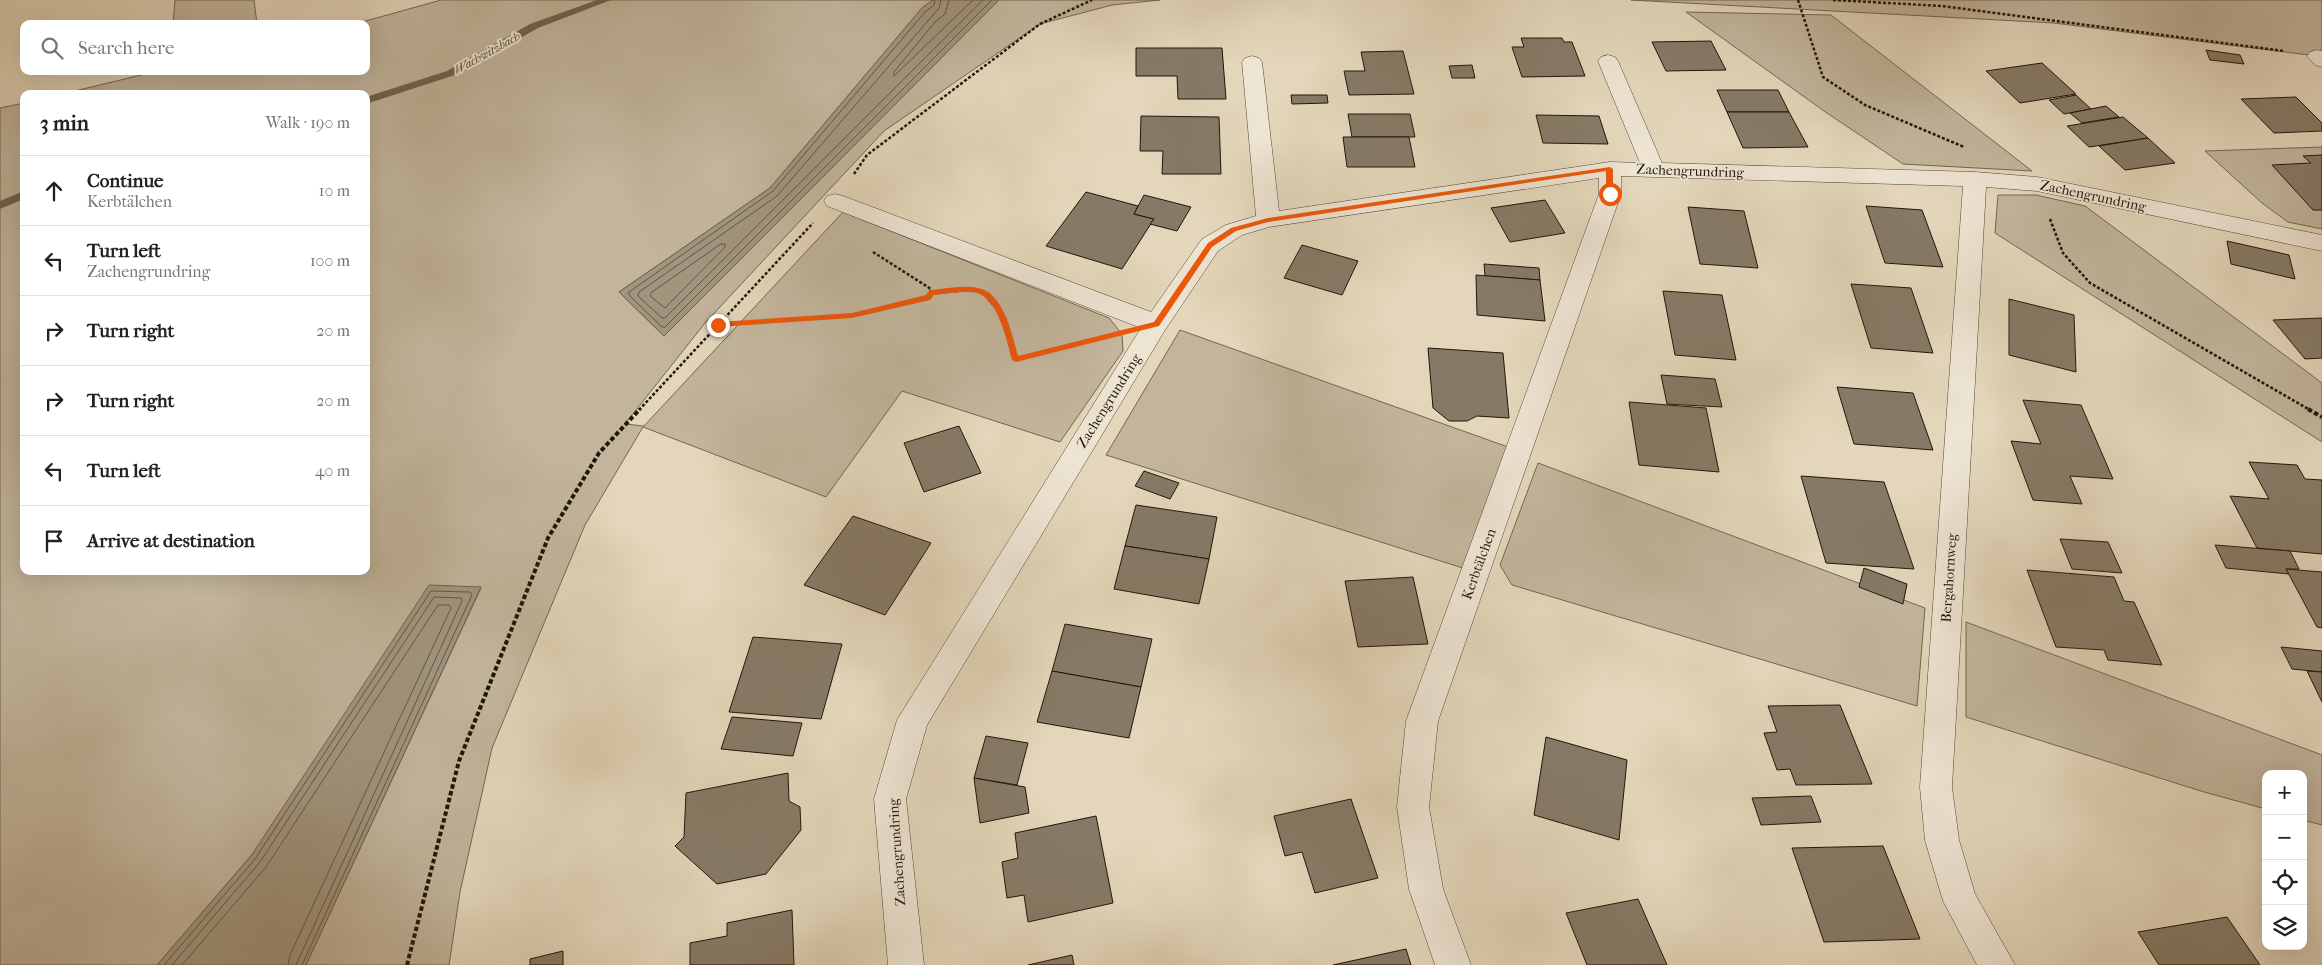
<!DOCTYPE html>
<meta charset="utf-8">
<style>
:root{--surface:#fff;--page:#f6f6f6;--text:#222;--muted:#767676;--line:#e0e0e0}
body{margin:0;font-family:"IM FELL French Canon",serif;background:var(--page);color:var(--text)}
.controls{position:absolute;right:15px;bottom:15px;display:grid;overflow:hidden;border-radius:10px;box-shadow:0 5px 20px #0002}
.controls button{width:45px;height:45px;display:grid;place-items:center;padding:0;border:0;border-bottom:1px solid var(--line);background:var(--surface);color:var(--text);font:25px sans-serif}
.stop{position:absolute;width:15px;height:15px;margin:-11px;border:4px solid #ea580c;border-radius:50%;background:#fff}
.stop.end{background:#ea580c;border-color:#fff;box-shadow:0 1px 5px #0008}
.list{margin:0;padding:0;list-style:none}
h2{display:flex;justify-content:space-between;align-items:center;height:65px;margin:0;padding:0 20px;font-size:21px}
h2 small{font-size:16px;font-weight:400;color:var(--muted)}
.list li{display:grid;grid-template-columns:32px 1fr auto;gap:15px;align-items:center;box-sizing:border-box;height:70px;padding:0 20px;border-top:1px solid var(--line)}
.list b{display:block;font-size:19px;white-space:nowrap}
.list p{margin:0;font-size:16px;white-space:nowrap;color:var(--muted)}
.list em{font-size:16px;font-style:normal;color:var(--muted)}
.icon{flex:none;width:28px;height:28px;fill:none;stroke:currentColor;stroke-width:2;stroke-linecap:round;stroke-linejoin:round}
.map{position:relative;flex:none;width:2322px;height:965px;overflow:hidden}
.search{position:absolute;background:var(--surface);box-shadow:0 5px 20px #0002;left:20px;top:20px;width:350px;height:55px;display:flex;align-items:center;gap:12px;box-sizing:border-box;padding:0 18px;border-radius:10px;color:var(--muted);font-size:19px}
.panel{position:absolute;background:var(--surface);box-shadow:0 5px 20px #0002;left:20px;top:90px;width:350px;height:485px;border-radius:10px}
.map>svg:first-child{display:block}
.green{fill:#c2b59c;stroke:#726653}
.water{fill:#a1957e;stroke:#6e6250}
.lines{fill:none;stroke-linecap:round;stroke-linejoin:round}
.shore{stroke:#615644;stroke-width:1}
.stream{fill:#6e6250;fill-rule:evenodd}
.building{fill:#867a66;stroke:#21160a}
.minor-casing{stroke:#524636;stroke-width:1}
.path-far1{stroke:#21160a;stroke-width:2.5;stroke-dasharray:3 2;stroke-linecap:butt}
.path{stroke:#21160a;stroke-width:4;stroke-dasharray:4.5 2.5;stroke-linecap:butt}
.minor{fill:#ede4d2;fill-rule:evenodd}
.route{fill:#ea580c}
.labels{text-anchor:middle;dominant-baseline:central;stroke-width:4;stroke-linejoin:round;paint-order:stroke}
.far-water-label{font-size:12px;font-style:italic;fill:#544938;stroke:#ede4d2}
.street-label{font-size:14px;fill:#21160a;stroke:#ede4d2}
</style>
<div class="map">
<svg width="2322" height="965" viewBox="0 0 2322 965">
<rect width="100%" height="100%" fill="#e3d6ba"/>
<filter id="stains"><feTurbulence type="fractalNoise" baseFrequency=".004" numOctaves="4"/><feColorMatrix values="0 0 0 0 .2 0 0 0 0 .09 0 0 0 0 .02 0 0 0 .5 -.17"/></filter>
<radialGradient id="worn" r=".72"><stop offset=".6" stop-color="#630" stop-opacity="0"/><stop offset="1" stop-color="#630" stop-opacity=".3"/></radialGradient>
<g class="green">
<path d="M 175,0 L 254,0 L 257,24 L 173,24 Z"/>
<path d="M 441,0 L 933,0 L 922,8 L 770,188 L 619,292 L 664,336 L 999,0 L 1160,0 L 1112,5 L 1040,24 L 884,131 L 705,323 L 625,424 L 644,426 L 843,212 L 1109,318 L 1122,334 L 1123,351 L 1060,442 L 902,391 L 826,497 L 643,427 L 585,525 L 492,748 L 460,892 L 449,965 L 306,965 L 481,588 L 157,965 L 0,965 L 0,108 L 24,103 L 24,571 L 366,571 L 366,94 L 62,94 L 158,71 L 366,71 L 366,24 L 355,24 Z"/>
<path d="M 1631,0 L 2322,0 L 2322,48 L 2317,56 L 2054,23 Z"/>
<path d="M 1686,12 L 1831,15 L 2032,171 L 1903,164 L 1824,111 Z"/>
<path d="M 2322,147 L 2322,229 L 2288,222 L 2262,203 L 2205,151 Z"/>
<path d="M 1998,195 L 2036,195 L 2085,206 L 2322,383 L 2322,442 L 1995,233 Z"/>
<path d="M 1180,330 L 1508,447 L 1466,569 L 1106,455 Z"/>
<path d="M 1538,463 L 1925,608 L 1917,706 L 1512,585 L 1500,565 Z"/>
<path d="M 1966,622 L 2322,755 L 2322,825 L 2303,820 L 2303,774 L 2266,774 L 2266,809 L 2204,792 L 1966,717 Z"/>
</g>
<g class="water">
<path d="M 933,0 L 999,0 L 664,336 L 619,292 L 770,188 L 922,8 Z"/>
<path d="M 429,585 L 481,587 L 306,965 L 157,965 L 251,856 Z"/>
</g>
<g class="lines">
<g class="shore">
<path d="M 935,0 L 934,5 L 925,12 L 773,191 L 629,292 L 629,295 L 662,327 L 665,327 L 992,0"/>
<path d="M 941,0 L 939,8 L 777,196 L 639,292 L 638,296 L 662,318 L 665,318 L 983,0"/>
<path d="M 949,0 L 945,14 L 935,22 L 894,72 L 894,76 L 973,0"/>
<path d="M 721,244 L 725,244 L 725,247 L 665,308 L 650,296 L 651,293 Z"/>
<path d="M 164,965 L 255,859 L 431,591 L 470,592 L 472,595 L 302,965"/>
<path d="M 172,965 L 260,862 L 434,597 L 461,598 L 462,601 L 296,965"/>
<path d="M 182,965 L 266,867 L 438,605 L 449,605 L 451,608 L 290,955 L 288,965"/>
</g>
<g class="stream">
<path d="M 597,0 L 611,0 L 538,28 L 455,75 L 366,104 L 366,97 L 447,71 L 530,24 Z"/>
<path d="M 24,191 L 24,199 L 0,209 L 0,201 Z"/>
</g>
</g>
<g class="building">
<path d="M 1521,38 L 1562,38 L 1564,42 L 1572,42 L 1585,76 L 1522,77 L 1512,47 L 1524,47 Z"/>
<path d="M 1711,41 L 1726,70 L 1666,71 L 1652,42 Z"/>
<path d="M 1136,48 L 1222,48 L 1226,99 L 1178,99 L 1177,76 L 1136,76 Z"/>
<path d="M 2206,50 L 2240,55 L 2244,64 L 2210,60 Z"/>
<path d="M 1403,51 L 1414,94 L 1349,95 L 1344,71 L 1365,71 L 1361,52 Z"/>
<path d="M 2042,63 L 2076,94 L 2020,103 L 1986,71 Z"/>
<path d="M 1472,65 L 1475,78 L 1452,78 L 1449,66 Z"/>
<path d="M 1717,90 L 1778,90 L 1789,112 L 1727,112 Z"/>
<path d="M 1291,95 L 1327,95 L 1328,103 L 1292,104 Z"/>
<path d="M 2076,95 L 2091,109 L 2064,114 L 2049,100 Z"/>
<path d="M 2296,97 L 2322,123 L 2322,131 L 2274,133 L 2241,99 Z"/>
<path d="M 2106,106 L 2119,117 L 2082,123 L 2070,113 Z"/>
<path d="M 1727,112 L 1789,112 L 1808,147 L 1743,148 Z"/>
<path d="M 1348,114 L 1410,114 L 1415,137 L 1352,137 Z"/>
<path d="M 1536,115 L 1599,116 L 1608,144 L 1543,143 Z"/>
<path d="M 1141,116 L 1219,117 L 1221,174 L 1162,174 L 1163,151 L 1140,151 Z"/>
<path d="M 2123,117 L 2148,138 L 2089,147 L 2067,126 Z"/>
<path d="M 1343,137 L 1409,137 L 1415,167 L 1347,167 Z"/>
<path d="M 2148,138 L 2175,163 L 2125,170 L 2099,146 Z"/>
<path d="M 2322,155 L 2322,210 L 2313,210 L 2272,165 L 2311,163 L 2303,156 Z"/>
<path d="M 1086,192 L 1138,206 L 1134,214 L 1154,219 L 1122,269 L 1046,246 Z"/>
<path d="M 1144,195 L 1191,207 L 1177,231 L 1150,224 L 1154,219 L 1134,214 Z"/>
<path d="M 1545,200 L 1565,233 L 1510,242 L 1491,208 Z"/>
<path d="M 1866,206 L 1922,210 L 1943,267 L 1885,263 Z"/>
<path d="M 1688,207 L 1744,211 L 1758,268 L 1700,264 Z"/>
<path d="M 2227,241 L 2289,255 L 2295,279 L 2231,264 Z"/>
<path d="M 1302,245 L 1358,261 L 1342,295 L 1284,278 Z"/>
<path d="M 1484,264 L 1539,268 L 1540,280 L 1485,276 Z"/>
<path d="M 1476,275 L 1540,280 L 1545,321 L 1477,315 Z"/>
<path d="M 1851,284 L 1911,288 L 1933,353 L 1871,348 Z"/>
<path d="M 1663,291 L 1722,295 L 1736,360 L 1675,355 Z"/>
<path d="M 2009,299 L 2074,315 L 2076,372 L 2009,355 Z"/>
<path d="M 2322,318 L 2322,358 L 2305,359 L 2273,320 Z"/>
<path d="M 1428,348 L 1503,353 L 1509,418 L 1477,416 L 1467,421 L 1449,421 L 1433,408 Z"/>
<path d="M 1661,375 L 1715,379 L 1722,407 L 1667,404 Z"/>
<path d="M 1837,387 L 1913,393 L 1933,450 L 1854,444 Z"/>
<path d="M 2023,400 L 2081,405 L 2113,479 L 2070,476 L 2082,504 L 2033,500 L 2011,441 L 2041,444 Z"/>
<path d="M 1629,402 L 1706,408 L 1719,472 L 1639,465 Z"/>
<path d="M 959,426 L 981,473 L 924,492 L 904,443 Z"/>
<path d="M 2249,462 L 2297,465 L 2305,479 L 2322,480 L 2322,554 L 2257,548 L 2230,496 L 2269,499 Z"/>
<path d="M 1144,471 L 1179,483 L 1170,499 L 1135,486 Z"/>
<path d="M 1801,476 L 1884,482 L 1914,569 L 1826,563 Z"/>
<path d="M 1136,505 L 1217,517 L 1209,559 L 1125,546 Z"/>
<path d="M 853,516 L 931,543 L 885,615 L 804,585 Z"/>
<path d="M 2060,539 L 2108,542 L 2122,573 L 2072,569 Z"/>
<path d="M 2215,545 L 2290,551 L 2299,569 L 2286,569 L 2289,574 L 2226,568 Z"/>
<path d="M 1125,546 L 1209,559 L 1199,604 L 1114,589 Z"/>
<path d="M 1864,568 L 1907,584 L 1903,604 L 1859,587 Z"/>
<path d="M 2286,569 L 2322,572 L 2322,628 L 2317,627 Z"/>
<path d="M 2027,570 L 2114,577 L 2124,601 L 2134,602 L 2162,665 L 2108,660 L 2104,650 L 2056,647 Z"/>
<path d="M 1413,577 L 1428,644 L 1358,647 L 1345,581 Z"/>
<path d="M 1065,624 L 1152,639 L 1141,687 L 1052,671 Z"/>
<path d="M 753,637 L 842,644 L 821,719 L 729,712 Z"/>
<path d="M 2281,647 L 2322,651 L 2322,672 L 2292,669 Z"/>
<path d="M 1052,671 L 1141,687 L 1129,738 L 1037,722 Z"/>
<path d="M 2307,671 L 2322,672 L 2322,702 Z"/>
<path d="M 1840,705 L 1872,784 L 1796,785 L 1790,769 L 1777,770 L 1764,733 L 1777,732 L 1768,706 Z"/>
<path d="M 732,717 L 802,723 L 793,756 L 721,749 Z"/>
<path d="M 986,736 L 1028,743 L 1017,785 L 974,778 Z"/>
<path d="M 1546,737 L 1627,760 L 1619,840 L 1534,815 Z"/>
<path d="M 788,773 L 789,801 L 800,807 L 801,830 L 766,874 L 717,884 L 675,846 L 684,837 L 686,793 Z"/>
<path d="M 974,778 L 1025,787 L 1029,813 L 980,823 Z"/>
<path d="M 1811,796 L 1821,822 L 1761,825 L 1752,798 Z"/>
<path d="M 1351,799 L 1378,878 L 1315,893 L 1302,852 L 1285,856 L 1274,816 Z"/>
<path d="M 1096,816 L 1113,903 L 1028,922 L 1024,895 L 1007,898 L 1002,862 L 1018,858 L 1015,833 Z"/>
<path d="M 1883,846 L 1920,939 L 1824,942 L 1792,848 Z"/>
<path d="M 1638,899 L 1667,965 L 1587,965 L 1566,913 Z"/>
<path d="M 792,910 L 794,965 L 690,965 L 690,943 L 727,936 L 727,923 Z"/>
<path d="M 2227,917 L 2260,965 L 2159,965 L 2138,932 Z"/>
<path d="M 1406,949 L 1411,965 L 1333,965 Z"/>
<path d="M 563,951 L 563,965 L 530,965 L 530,959 Z"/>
<path d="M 1072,955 L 1074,965 L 1028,965 Z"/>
</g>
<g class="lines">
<defs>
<g id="minor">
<path d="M 2317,50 L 2322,51 L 2322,67 L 2315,65 L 2307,56 L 2310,52 Z"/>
<path d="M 1608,55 L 1615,57 L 1618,61 L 1662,163 L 1975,172 L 2037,177 L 2322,235 L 2322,251 L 2037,191 L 1986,187 L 1952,787 L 1959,840 L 1975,894 L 2015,965 L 1977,965 L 1943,901 L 1925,840 L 1920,787 L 1963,186 L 1621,176 L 1621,194 L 1438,721 L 1429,807 L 1443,889 L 1471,965 L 1435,965 L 1409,889 L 1397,807 L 1406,721 L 1599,194 L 1599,178 L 1269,227 L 1242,235 L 1218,251 L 1165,330 L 927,725 L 906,799 L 924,965 L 888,965 L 874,799 L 897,720 L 1141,328 L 827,206 L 824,201 L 827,196 L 835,194 L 843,196 L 1151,312 L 1202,239 L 1226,225 L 1256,216 L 1242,62 L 1245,58 L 1252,56 L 1259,58 L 1262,62 L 1279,211 L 1610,162 L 1640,163 L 1598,61 L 1601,57 Z"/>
</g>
</defs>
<use href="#minor" class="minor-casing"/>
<g class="path-far1">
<path d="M 1798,0 L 1823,77 L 1865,105 L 1964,147"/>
<path d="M 1833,0 L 1942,6 L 2284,51"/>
<path d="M 854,174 L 867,155 L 1040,24 L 1092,0"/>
<path d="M 2050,219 L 2063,253 L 2090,283 L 2310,410"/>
<path d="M 873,252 L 931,289 L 930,293"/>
<path d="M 930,293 L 972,290"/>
<path d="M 985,295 L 1006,320 L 1016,360 L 1098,339"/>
<path d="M 718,325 L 852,315 L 930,297 L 930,293"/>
<path d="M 639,410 L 813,223"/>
</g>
<g class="path">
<path d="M 2308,409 L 2322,417"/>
<path d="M 407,965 L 459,761 L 548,538 L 599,453 L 640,409"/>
</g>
<use href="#minor" class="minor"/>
</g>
<path class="route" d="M 1610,167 L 1613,169 L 1613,194 L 1610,197 L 1606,194 L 1606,171 L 1268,222 L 1236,231 L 1212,247 L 1159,326 L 1016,362 L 1012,360 C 1007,341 998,299 977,293 C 964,290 947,294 934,295 L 930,300 L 852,318 L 718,327 L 714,325 L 718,322 L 852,313 L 926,295 L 930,290 C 946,289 966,284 982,289 C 1004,296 1013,337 1018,356 L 1154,322 L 1208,243 L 1231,228 L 1268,218 Z"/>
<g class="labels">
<g class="far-water-label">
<text transform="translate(487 53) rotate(-29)">Wachwitzbach</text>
</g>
<g class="street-label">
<text transform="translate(1690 171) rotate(2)">Zachengrundring</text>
<text transform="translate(2093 196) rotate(12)">Zachengrundring</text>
<text transform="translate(1109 401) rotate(-58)">Zachengrundring</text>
<text transform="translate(1479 564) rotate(-70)">Kerbtälchen</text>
<text transform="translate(1949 578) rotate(-86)">Bergahornweg</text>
<text transform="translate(897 852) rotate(-94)">Zachengrundring</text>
</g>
</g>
<rect width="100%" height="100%" filter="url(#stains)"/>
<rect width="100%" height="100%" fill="url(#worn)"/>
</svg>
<div class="controls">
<button>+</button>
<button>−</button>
<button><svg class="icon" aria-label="locate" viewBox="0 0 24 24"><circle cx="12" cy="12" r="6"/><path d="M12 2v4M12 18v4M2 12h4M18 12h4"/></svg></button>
<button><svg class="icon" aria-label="layers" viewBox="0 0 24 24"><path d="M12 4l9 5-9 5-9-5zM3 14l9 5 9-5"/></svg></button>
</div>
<div class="stop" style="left:1610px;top:194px"></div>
<div class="stop end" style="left:718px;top:325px"></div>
<div class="search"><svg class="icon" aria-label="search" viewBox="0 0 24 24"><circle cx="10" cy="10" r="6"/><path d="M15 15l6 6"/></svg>Search here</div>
<section class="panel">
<h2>3 min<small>Walk · 190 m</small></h2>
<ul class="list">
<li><svg class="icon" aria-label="ahead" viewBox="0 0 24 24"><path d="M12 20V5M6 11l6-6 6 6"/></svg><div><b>Continue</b><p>Kerbtälchen</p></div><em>10 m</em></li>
<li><svg class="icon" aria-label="left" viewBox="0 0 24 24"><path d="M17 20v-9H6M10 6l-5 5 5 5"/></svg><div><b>Turn left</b><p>Zachengrundring</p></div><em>100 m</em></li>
<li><svg class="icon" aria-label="right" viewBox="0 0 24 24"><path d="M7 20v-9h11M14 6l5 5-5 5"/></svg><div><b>Turn right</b></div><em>20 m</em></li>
<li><svg class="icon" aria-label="right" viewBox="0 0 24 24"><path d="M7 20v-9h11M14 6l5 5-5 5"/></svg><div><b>Turn right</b></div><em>20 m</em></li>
<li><svg class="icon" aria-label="left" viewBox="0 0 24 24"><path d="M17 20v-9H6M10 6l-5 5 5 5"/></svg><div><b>Turn left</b></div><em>40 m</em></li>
<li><svg class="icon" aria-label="arrive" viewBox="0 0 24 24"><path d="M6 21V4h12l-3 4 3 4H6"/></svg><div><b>Arrive at destination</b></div></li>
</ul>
</section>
</div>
